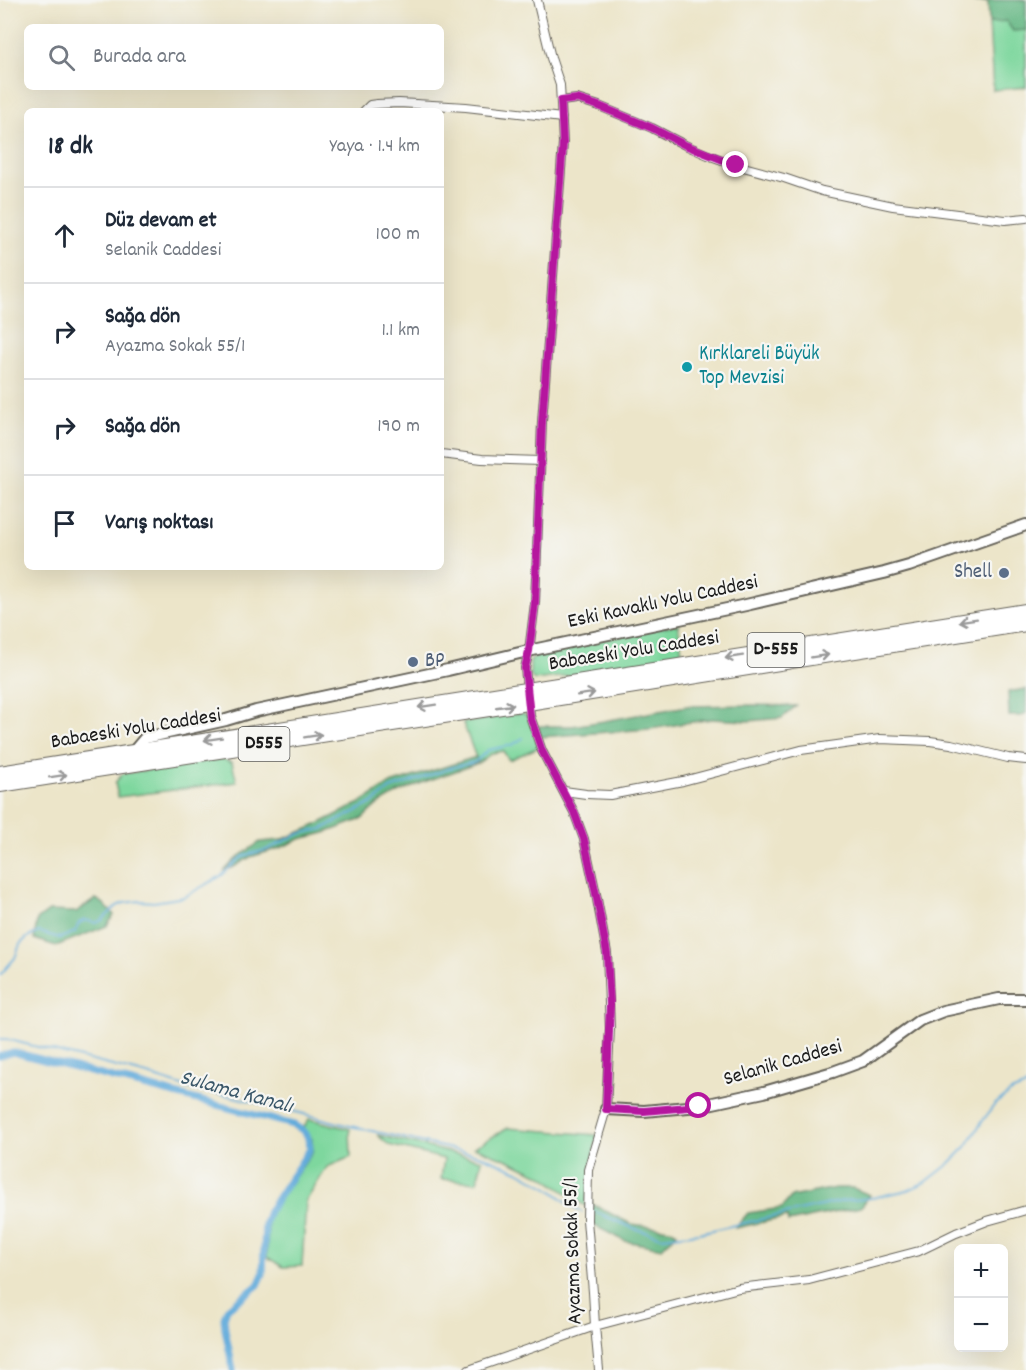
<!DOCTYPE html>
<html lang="tr">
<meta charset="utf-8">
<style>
:root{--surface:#fff;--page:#f6f6f7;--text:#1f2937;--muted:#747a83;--line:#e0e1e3}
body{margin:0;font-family:Dekko,sans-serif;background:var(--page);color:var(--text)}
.controls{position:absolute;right:18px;bottom:18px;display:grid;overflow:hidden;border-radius:9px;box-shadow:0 6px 24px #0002}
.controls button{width:54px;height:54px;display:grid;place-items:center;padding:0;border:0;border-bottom:2px solid var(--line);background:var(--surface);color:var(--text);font:30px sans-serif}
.stop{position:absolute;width:18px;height:18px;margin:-14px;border:4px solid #b5179e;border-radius:50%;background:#fff}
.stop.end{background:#b5179e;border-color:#fff;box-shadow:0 2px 6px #0008}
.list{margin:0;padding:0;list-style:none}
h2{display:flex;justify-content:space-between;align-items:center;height:78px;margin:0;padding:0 24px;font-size:26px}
h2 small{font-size:20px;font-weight:400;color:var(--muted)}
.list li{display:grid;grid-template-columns:39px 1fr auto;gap:18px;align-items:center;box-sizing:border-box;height:96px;padding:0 24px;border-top:2px solid var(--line)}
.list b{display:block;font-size:22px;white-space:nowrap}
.list p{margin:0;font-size:20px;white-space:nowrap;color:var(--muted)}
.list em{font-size:20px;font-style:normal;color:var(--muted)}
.icon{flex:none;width:33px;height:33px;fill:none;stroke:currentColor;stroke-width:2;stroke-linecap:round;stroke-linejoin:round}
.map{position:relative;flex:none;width:1026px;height:1370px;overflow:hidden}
.search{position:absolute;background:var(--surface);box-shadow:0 6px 24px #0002;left:24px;top:24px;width:420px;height:66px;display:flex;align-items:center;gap:15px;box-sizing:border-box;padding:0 21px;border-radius:9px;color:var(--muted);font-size:22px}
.panel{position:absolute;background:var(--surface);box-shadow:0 6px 24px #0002;left:24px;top:108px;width:420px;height:462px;border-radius:9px}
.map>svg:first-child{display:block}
.green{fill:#7ed79e;stroke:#4d7a5d;stroke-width:1.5}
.forest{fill:#66b885;stroke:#416a50;stroke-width:1.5}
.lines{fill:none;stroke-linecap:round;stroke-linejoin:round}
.stream{stroke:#64acdb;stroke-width:2}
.canal{stroke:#64acdb;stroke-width:7}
.street-casing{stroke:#656259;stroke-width:10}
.secondary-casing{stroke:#656259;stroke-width:14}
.highway-casing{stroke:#656259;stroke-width:16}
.street{stroke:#fff;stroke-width:8}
.secondary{stroke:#fff;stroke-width:10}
.highway{stroke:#fff;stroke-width:14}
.oneway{stroke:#999}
.route{stroke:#b5179e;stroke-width:8}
.culture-dot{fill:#0f9aa8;stroke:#f6f6f2;stroke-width:2}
.service-dot{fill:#5c6f8a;stroke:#f6f6f2;stroke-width:2}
.labels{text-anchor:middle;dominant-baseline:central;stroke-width:4.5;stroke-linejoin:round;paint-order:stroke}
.shield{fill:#f6f6f2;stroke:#5d5d5c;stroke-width:1.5}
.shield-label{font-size:20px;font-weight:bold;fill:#1c1c1c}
.culture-label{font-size:21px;fill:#0d838f;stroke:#f6f6f2;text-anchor:start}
.service-label{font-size:21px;fill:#4e5e75;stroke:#f6f6f2;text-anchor:end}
.street-label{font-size:21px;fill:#1c1c1c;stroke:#f6f6f2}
.water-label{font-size:22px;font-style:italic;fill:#395668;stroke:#f6f6f2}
</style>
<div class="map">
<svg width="1026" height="1370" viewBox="0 0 1026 1370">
<rect width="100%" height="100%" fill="#f6f6f2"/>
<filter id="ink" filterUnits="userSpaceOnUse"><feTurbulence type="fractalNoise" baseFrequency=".0167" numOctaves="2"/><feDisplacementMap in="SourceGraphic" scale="12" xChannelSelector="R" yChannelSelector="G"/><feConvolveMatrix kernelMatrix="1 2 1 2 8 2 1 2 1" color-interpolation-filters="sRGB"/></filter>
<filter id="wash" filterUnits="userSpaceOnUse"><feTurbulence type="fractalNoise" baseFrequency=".008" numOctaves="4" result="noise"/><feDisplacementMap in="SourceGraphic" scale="24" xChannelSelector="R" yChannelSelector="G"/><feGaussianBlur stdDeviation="1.35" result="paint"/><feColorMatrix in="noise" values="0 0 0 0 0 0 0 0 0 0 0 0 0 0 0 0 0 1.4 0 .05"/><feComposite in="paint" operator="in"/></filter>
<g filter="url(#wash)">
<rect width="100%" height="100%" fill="#ece5c9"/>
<g class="green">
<path d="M 1006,20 L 1013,30 L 1026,30 L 1026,87 L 993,90 L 989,23 Z"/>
<path d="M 678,624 L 683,659 L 600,672 L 534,680 L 530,675 L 530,661 L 540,653 Z"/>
<path d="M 522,713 L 528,717 L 539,747 L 509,760 L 503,751 L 492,753 L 478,763 L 463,723 Z"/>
<path d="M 223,759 L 232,763 L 237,782 L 118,797 L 115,783 L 122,774 Z"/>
<path d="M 309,1119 L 350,1129 L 351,1157 L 327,1167 L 306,1201 L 302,1266 L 283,1267 L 267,1257 L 268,1220 L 273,1209 L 313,1151 L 312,1139 L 304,1127 Z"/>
<path d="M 508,1128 L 597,1135 L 585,1206 L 542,1176 L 508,1160 L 474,1147 Z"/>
<path d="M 377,1135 L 482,1160 L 477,1182 L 441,1179 L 444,1159 L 389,1145 Z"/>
</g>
<g class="forest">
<path d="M 973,0 L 1026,0 L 1026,30 L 1013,31 L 1006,21 L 989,23 L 988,2 L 973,2 Z"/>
<path d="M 1026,689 L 1026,713 L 1021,716 L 1009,716 L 1008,692 Z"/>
<path d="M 754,705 L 796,706 L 782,718 L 749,721 L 711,719 L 650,729 L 541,737 L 538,726 L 572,726 L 604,721 L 687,706 Z"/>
<path d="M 476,757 L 478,763 L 424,782 L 398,793 L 376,806 L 362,819 L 325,833 L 300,839 L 280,848 L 250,857 L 232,868 L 225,870 L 238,857 L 260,842 L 281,840 L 312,827 L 360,803 L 390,784 Z"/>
<path d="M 96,899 L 103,903 L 114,915 L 107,926 L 56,946 L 34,939 L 37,920 L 49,911 L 76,912 Z"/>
<path d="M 835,1188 L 853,1188 L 870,1195 L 861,1207 L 788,1222 L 787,1217 L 735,1228 L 748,1213 L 782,1208 L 791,1197 Z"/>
<path d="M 590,1203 L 631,1224 L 670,1229 L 677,1233 L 662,1248 L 625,1241 L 589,1223 Z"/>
</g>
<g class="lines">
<g class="stream">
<path d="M 0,975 L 15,958 L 20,944 L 28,937 L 39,932 L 60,938 L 75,932 L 79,923 L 85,920 L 96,923 L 102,920 L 117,906 L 124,903 L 140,901 L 154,902 L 184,897 L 221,876 L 239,859 L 249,854 L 266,850 L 299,834 L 322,829 L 374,802 L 390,789 L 454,767 L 475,762 L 488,750 L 512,745 L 523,738"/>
<path d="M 0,1039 L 6,1039 L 144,1074 L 192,1089 L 234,1097 L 300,1113 L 346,1125 L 482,1156 L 518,1171 L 550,1189 L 572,1206 L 582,1212"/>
<path d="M 593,1211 L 633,1228 L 662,1237 L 699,1233 L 843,1201 L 872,1198 L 908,1190 L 926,1182 L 949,1164 L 966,1147 L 982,1122 L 995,1104 L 1011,1092 L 1026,1086"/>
</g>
<path class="canal" d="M 0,1056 L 13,1052 L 294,1125 C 306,1131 309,1135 310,1149 L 269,1211 L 265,1223 L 263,1274 L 258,1285 L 227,1309 L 224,1318 L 225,1329 L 233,1370"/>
</g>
</g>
<g filter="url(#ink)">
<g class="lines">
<defs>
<g id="street">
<path d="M 537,0 L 551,58 L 560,85 L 563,143 L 542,422 L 535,603 L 529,651 L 525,668 L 530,716 L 542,751 L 574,812 L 584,839 L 596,894 L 607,953 L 610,1028 L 606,1109 L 588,1170 L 587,1220 L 593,1292 L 595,1326 L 599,1370"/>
<path d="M 561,101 L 577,99 L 599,106 L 652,128 L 685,145 L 708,155 L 736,165 L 784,178 L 822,191 L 893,206 L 1005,220 L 1026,218"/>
<path d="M 364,111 L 370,105 L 377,104 L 399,103 L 466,107 L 562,118"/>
<path d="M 441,454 L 482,459 L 541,461"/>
<path d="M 564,791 L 586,794 L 610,795 L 683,781 L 801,750 L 880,739 L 930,741 L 951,744 L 1008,758 L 1026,760"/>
<path d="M 469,1370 L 595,1326 L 739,1288 L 809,1280 L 919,1251 L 956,1233 L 987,1221 L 1026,1210"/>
</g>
<g id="secondary">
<path d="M 134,751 L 145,738 L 226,720 L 256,711 L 448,670 L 528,651 L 746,605 L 884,573 L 909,566 L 1026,525"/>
<path d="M 606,1109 L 644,1111 L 699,1106 L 764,1092 L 833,1072 L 863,1061 L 920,1020 L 943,1011 L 999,999 L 1026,999"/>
</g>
<g id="highway">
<path d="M 0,773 L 1026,611"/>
<path d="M 0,785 L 528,703 L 1026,624"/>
</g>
</defs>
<use href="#street" class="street-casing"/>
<use href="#secondary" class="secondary-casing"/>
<use href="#highway" class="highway-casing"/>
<use href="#street" class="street"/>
<use href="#secondary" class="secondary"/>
<use href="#highway" class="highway"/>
</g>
<defs><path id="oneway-shaft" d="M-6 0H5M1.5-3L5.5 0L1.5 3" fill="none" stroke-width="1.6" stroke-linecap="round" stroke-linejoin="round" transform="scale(1.5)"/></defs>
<g class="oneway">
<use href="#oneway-shaft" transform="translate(968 620) rotate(171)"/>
<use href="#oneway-shaft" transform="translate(820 656) rotate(-9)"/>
<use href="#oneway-shaft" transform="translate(734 657) rotate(171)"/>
<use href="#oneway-shaft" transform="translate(586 694) rotate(-9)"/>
<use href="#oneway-shaft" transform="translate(427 706) rotate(171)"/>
<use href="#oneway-shaft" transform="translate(505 706) rotate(-8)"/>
<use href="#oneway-shaft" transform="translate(313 736) rotate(-9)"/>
<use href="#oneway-shaft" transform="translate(213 739) rotate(171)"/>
<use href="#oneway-shaft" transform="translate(58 776) rotate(-9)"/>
</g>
</g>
<g class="lines" filter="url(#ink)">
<path class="route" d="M 699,1106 L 644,1111 L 606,1109 L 610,1005 L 607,953 L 596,894 L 584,839 L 574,812 L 542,751 L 530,716 L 525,668 L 529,651 L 535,603 L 542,422 L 563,143 L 561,101 L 577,99 L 599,106 L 652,128 L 685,145 L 736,165"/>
</g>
<circle class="culture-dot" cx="687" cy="367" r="6"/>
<g class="service-dot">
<circle cx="1004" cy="573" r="6"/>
<circle cx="413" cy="662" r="6"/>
</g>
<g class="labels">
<g class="shield">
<rect x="747.5" y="633" width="57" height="34" rx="4.5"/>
<rect x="238.5" y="727" width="51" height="34" rx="4.5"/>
</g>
<g class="shield-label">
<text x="776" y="650">D-555</text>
<text x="264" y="744">D555</text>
</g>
<g class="culture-label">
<text x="699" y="355">Kırklareli Büyük<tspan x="699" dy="24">Top Mevzisi</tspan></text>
</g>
<g class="service-label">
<text x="992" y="573">Shell</text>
<text x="425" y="662" text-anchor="start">BP</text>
</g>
<g class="street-label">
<text transform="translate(663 603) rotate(-12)">Eski Kavaklı Yolu Caddesi</text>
<text transform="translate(634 652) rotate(-9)">Babaeski Yolu Caddesi</text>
<text transform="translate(136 730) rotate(-9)">Babaeski Yolu Caddesi</text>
<text transform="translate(783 1064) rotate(-16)">Selanik Caddesi</text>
<text transform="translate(574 1251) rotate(-92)">Ayazma Sokak 55/1</text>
</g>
<g class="water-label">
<text transform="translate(236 1093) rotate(15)">Sulama Kanalı</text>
</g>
</g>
</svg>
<div class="controls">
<button>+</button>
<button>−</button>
</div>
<div class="stop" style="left:699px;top:1106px"></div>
<div class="stop end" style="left:736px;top:165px"></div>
<div class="search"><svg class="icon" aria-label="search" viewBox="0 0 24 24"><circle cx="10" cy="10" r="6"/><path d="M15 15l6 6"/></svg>Burada ara</div>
<section class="panel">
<h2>18 dk<small>Yaya · 1.4 km</small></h2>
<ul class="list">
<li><svg class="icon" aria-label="ahead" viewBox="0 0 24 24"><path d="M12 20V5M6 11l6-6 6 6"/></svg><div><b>Düz devam et</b><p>Selanik Caddesi</p></div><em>100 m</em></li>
<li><svg class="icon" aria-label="right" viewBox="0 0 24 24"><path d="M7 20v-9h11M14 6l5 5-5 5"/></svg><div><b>Sağa dön</b><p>Ayazma Sokak 55/1</p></div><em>1.1 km</em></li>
<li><svg class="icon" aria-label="right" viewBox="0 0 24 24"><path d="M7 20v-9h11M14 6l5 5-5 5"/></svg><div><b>Sağa dön</b></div><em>190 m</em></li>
<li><svg class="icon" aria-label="arrive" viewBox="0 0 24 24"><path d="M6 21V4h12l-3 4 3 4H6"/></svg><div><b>Varış noktası</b></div></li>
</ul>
</section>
</div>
